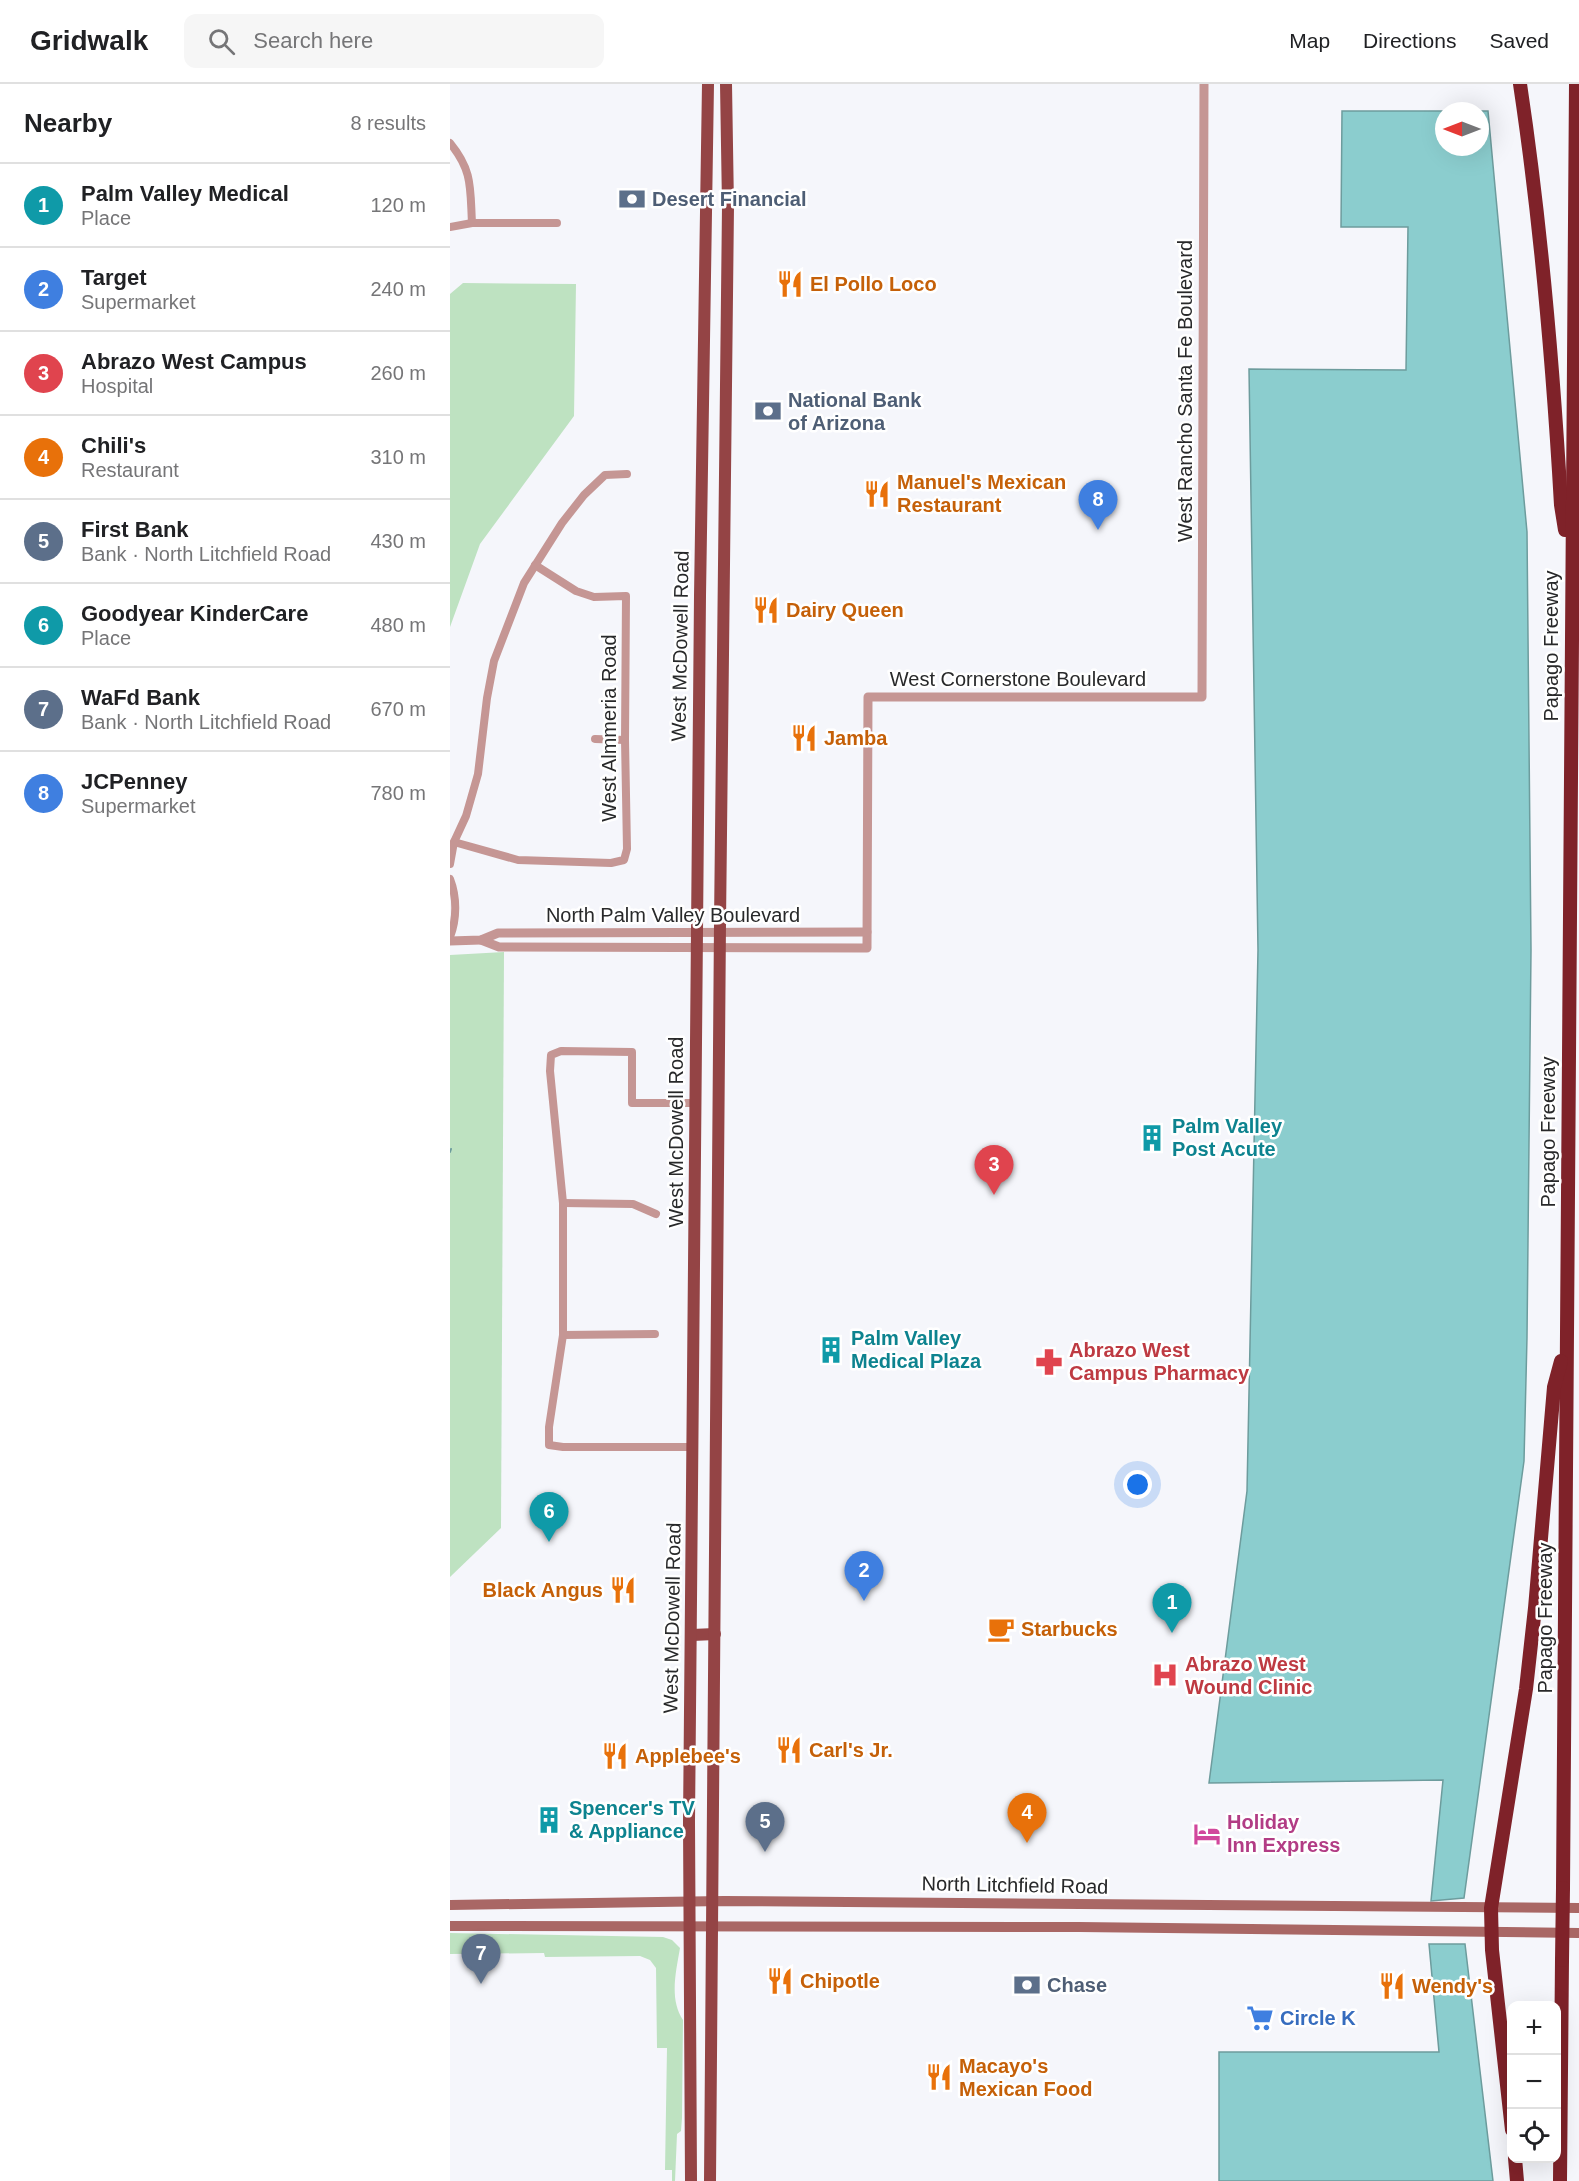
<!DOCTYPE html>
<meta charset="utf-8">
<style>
:root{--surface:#fff;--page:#f6f6f6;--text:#202124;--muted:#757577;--line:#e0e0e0;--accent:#ea580c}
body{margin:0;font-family:Helvetica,sans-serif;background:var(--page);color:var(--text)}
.controls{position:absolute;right:18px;bottom:18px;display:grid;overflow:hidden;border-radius:12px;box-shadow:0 6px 24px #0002}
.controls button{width:54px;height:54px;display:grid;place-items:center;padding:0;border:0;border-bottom:2px solid var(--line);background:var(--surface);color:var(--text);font:30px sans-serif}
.compass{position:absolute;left:985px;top:18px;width:54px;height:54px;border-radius:50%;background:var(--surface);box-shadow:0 6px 24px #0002;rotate:270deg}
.you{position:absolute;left:688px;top:1401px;width:21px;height:21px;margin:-15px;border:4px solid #fff;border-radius:50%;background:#1a73e8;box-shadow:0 0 0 9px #1a73e833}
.badge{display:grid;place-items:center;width:39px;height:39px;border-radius:50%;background:var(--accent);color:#fff;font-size:20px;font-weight:700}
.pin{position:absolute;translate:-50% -50px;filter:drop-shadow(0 2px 3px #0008)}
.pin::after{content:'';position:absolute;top:32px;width:21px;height:18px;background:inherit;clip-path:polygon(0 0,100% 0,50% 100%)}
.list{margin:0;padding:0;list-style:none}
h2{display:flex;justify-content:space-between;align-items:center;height:78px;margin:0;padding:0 24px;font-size:26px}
h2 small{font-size:20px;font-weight:400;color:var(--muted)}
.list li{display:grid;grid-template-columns:39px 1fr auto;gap:18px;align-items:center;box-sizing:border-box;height:84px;padding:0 24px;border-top:2px solid var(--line)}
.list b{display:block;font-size:22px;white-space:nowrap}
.list p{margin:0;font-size:20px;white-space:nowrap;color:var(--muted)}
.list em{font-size:20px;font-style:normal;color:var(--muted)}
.icon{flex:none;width:33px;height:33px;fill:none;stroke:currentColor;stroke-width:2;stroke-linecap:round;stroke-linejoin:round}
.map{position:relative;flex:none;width:1129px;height:2097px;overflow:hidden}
header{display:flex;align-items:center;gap:36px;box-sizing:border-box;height:84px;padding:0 30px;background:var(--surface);border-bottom:2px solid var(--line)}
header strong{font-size:28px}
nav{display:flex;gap:33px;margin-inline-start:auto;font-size:21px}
.search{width:420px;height:54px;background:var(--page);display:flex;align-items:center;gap:15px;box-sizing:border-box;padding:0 21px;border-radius:12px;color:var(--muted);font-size:22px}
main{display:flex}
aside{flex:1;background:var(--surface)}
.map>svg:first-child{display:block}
.green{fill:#bee2c1}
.water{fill:#8bcdce;stroke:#6d9c9d;stroke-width:1.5;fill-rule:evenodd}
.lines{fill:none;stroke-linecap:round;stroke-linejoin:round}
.stream{stroke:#6d9c9d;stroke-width:2}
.minor{stroke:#c59694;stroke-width:8}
.tertiary{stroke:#c59694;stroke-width:9}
.secondary{stroke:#a96765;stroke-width:10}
.primary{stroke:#944445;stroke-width:12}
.motorway{stroke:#7f2229;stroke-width:14}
.motorway-bridge{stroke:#7f2229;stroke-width:14}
.labels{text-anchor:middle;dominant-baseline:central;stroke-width:5;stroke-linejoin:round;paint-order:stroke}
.service-label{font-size:20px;font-weight:bold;fill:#4e5e75;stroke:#fff;text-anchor:start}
.food-label{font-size:20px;font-weight:bold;fill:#c56008;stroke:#fff;text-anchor:start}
.street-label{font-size:20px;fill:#28292a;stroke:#fff}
.culture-label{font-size:20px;font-weight:bold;fill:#0d838f;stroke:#fff;text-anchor:start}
.health-label{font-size:20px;font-weight:bold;fill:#be3a42;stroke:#fff;text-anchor:start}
.hotel-label{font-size:20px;font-weight:bold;fill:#b23c85;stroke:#fff;text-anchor:start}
.shop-label{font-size:20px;font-weight:bold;fill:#366cbe;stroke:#fff;text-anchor:start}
</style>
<header>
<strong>Gridwalk</strong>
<div class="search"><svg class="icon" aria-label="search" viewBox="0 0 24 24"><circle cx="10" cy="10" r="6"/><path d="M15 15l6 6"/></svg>Search here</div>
<nav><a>Map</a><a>Directions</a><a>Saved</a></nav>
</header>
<main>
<aside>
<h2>Nearby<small>8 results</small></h2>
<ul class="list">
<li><span class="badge" style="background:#0f9aa8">1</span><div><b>Palm Valley Medical</b><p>Place</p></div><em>120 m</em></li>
<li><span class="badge" style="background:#3f7fe0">2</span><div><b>Target</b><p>Supermarket</p></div><em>240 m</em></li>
<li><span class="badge" style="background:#e0444e">3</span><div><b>Abrazo West Campus</b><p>Hospital</p></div><em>260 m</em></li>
<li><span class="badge" style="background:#e8710a">4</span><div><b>Chili's</b><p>Restaurant</p></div><em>310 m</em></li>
<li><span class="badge" style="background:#5c6f8a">5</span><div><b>First Bank</b><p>Bank · North Litchfield Road</p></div><em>430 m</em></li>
<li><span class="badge" style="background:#0f9aa8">6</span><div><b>Goodyear KinderCare</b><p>Place</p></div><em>480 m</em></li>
<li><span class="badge" style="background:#5c6f8a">7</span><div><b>WaFd Bank</b><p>Bank · North Litchfield Road</p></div><em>670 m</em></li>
<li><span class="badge" style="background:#3f7fe0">8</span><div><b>JCPenney</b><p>Supermarket</p></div><em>780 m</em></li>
</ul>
</aside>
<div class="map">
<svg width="1129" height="2097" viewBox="0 0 1129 2097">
<rect width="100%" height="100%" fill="#f5f6fb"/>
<g class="green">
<path d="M 13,199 L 126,200 L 124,332 L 30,460 L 0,543 L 0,210 Z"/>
<path d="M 54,868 L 51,1444 L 0,1493 L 0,871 Z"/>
<path d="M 0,1849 L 213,1853 L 222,1856 L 230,1864 C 226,1888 219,1915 233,1936 L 232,2034 L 231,2047 L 227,2050 L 225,2097 L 222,2097 L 222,2086 L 215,2086 L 217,1964 L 207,1964 L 206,1884 L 200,1876 L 190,1872 L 95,1873 L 94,1869 L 0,1870 Z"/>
</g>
<g class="water">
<path d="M 892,27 L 1038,27 L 1077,448 L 1081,866 L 1077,1253 L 1074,1377 L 1014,1814 L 981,1817 L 993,1696 L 759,1699 L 797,1407 L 808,866 L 799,285 L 956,286 L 958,143 L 891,143 ZM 994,27 L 1030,27 L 1030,63 L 994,63 Z"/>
<path d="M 979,1860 L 1015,1860 L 1043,2097 L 769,2097 L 769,1968 L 989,1968 Z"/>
</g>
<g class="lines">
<path class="stream" d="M 0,1068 L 1,1065"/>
<g class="minor">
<path d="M 0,59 C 23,87 20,104 22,139"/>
<path d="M 0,143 L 22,139 L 107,139"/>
<path d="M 145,655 L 175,656"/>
<path d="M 4,758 L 68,776 L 161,779 L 174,776 L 177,765 L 175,656 L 176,512 L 144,513 L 126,507 L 85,481"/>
<path d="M 0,780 L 4,758 L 16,732 L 28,690 L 37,614 L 44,577 L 74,499 L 112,439 L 134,411 L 155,391 L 177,390"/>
<path d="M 0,795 C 7,813 7,835 0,853"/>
<path d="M 113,1119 L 183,1120 L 206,1130"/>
<path d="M 113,1251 L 205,1250"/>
<path d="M 244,1363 L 113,1363 L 99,1361 L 99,1343 L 113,1251 L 113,1119 L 100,987 L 101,971 L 111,967 L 182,968 L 182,1019 L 246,1019"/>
</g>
<g class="tertiary">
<path d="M 31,856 L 49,863 L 417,864 L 418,613 L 752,613 L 754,0"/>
<path d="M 0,857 L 31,856 L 48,849 L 417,848"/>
</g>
<g class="secondary">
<path d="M 0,1821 L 274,1817 L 1129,1824"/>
<path d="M 0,1842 L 629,1843 L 1129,1849"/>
</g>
<g class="primary">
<path d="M 242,1551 L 265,1550"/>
<path d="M 241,2097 L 239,1738 L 250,512 L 258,0"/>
<path d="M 260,2097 L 270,839 L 278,122 L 276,0"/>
</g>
<g class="motorway">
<path d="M 1070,0 C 1091,140 1103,280 1111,421 L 1115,446"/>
<path d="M 1113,1804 L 1126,0"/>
<path d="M 1062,2046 L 1042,1866 L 1041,1824 L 1076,1605 L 1085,1524 L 1104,1303 L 1111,1277"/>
<path d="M 1065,2074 L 1067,2097"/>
<path d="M 1110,2097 L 1112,1876"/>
</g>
<path class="motorway-bridge" d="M 1112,1876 L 1113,1804"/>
</g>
<defs>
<symbol id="bank-bare" viewBox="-9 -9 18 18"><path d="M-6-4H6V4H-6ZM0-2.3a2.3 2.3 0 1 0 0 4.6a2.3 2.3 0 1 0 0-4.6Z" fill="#5c6f8a" stroke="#fff" stroke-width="2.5" paint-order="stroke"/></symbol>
<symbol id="restaurant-bare" viewBox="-9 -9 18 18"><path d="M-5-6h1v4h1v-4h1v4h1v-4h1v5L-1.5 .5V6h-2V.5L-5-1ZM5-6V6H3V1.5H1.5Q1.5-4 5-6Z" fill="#e8710a" stroke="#fff" stroke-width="2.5" paint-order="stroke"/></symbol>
<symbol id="building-bare" viewBox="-9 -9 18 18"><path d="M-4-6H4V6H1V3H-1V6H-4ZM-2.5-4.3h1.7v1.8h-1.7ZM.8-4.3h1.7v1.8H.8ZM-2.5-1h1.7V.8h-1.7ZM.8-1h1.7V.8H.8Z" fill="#0f9aa8" stroke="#fff" stroke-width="2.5" paint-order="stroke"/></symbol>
<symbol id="pharmacy-bare" viewBox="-9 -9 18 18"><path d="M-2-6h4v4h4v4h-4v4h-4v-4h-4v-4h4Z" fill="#e0444e" stroke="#fff" stroke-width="2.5" paint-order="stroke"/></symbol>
<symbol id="cafe-bare" viewBox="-9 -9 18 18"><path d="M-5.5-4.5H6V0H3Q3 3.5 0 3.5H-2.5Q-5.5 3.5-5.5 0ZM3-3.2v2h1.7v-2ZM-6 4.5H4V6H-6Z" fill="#e8710a" stroke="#fff" stroke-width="2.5" paint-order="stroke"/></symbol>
<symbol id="hospital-bare" viewBox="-9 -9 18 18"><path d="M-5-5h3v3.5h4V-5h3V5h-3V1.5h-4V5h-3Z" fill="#e0444e" stroke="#fff" stroke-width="2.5" paint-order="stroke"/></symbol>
<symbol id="hotel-bare" viewBox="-9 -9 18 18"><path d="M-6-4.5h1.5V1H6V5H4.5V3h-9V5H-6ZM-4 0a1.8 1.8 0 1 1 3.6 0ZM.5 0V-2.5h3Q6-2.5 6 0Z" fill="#d1479c" stroke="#fff" stroke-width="2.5" paint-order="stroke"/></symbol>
<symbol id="supermarket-bare" viewBox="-9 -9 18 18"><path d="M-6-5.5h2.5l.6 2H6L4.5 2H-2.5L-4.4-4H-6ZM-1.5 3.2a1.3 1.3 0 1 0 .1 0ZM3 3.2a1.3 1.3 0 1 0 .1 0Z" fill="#3f7fe0" stroke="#fff" stroke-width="2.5" paint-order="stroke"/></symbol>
</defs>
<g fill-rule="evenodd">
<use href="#bank-bare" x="163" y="96" width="38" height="38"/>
<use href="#restaurant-bare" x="321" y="181" width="38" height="38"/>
<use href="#bank-bare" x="299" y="308" width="38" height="38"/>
<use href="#restaurant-bare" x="408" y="391" width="38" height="38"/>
<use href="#restaurant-bare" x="297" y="507" width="38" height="38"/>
<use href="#restaurant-bare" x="335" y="635" width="38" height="38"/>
<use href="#building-bare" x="683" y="1035" width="38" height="38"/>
<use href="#building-bare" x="362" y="1247" width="38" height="38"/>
<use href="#pharmacy-bare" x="580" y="1259" width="38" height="38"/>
<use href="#restaurant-bare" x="154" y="1487" width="38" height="38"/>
<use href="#cafe-bare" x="532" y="1526" width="38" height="38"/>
<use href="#hospital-bare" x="696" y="1572" width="38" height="38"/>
<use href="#restaurant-bare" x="320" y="1647" width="38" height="38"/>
<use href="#restaurant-bare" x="146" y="1653" width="38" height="38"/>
<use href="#building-bare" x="80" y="1717" width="38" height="38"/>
<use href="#hotel-bare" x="738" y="1731" width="38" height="38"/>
<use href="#restaurant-bare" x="311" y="1878" width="38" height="38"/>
<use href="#bank-bare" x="558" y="1882" width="38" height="38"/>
<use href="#restaurant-bare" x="923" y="1883" width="38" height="38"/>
<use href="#supermarket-bare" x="791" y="1915" width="38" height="38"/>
<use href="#restaurant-bare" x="470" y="1974" width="38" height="38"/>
</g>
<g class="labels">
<g class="service-label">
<text x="202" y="115">Desert Financial</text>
<text x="338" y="316">National Bank<tspan x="338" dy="23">of Arizona</tspan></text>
<text x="597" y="1901">Chase</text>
</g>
<g class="food-label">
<text x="360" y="200">El Pollo Loco</text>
<text x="447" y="398">Manuel's Mexican<tspan x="447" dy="23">Restaurant</tspan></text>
<text x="336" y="526">Dairy Queen</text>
<text x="374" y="654">Jamba</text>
<text x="153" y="1506" text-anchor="end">Black Angus</text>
<text x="571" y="1545">Starbucks</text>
<text x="359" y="1666">Carl's Jr.</text>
<text x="185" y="1672">Applebee's</text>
<text x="350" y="1897">Chipotle</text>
<text x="962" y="1902">Wendy's</text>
<text x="509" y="1982">Macayo's<tspan x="509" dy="23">Mexican Food</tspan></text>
</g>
<g class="street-label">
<text transform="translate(735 307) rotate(-90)">West Rancho Santa Fe Boulevard</text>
<text transform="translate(230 562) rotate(-89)">West McDowell Road</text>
<text transform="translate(1101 562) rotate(-90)">Papago Freeway</text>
<text x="568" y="595">West Cornerstone Boulevard</text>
<text transform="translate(159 644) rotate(-90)">West Almmeria Road</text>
<text x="223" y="831">North Palm Valley Boulevard</text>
<text transform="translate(226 1048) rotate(-90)">West McDowell Road</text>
<text transform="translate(1098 1048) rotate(-90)">Papago Freeway</text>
<text transform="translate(222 1534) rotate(-89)">West McDowell Road</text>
<text transform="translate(1095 1534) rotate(-90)">Papago Freeway</text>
<text transform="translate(565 1801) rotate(1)">North Litchfield Road</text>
</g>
<g class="culture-label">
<text x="722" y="1042">Palm Valley<tspan x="722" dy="23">Post Acute</tspan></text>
<text x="401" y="1254">Palm Valley<tspan x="401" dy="23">Medical Plaza</tspan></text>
<text x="119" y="1724">Spencer's TV<tspan x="119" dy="23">&amp; Appliance</tspan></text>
</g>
<g class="health-label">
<text x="619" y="1266">Abrazo West<tspan x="619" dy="23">Campus Pharmacy</tspan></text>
<text x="735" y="1580">Abrazo West<tspan x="735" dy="23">Wound Clinic</tspan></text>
</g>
<g class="hotel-label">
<text x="777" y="1738">Holiday<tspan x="777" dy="23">Inn Express</tspan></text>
</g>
<g class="shop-label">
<text x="830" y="1934">Circle K</text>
</g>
</g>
</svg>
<div class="controls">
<button>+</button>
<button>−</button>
<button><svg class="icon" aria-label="locate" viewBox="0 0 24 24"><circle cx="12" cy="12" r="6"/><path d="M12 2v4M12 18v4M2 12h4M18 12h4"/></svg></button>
</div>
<svg class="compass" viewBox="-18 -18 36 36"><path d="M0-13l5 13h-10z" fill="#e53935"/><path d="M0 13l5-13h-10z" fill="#757577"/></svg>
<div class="you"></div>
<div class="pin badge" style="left:722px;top:1549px;background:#0f9aa8">1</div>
<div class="pin badge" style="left:414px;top:1517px;background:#3f7fe0">2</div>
<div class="pin badge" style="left:544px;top:1111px;background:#e0444e">3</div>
<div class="pin badge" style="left:577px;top:1759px;background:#e8710a">4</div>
<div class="pin badge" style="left:315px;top:1768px;background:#5c6f8a">5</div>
<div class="pin badge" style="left:99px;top:1458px;background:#0f9aa8">6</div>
<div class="pin badge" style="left:31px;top:1900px;background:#5c6f8a">7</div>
<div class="pin badge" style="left:648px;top:446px;background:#3f7fe0">8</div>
</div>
</main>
